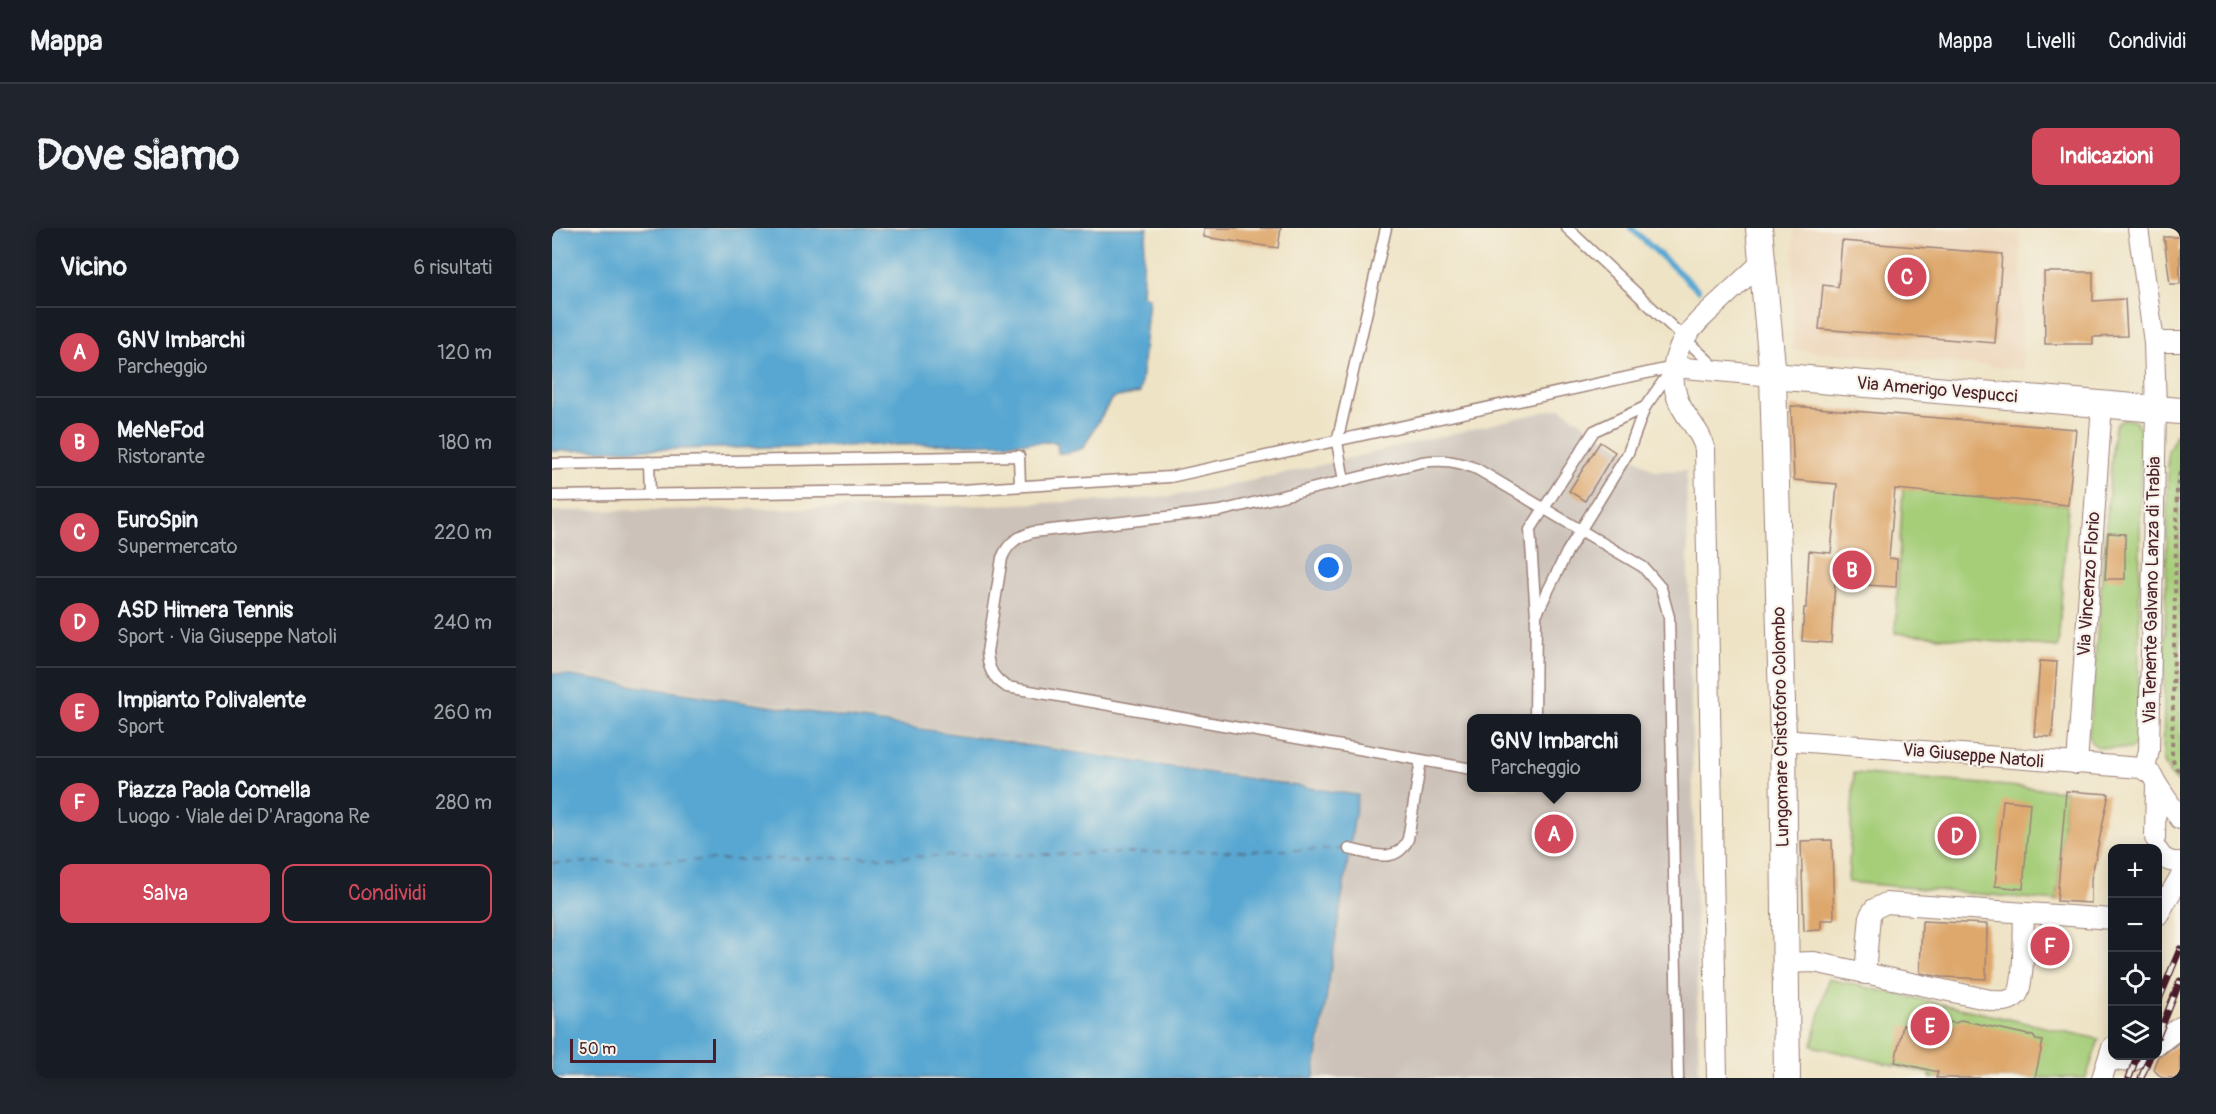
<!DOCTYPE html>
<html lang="it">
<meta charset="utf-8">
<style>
:root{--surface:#171b24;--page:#20242c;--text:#f1f3f6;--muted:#9ea1a6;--line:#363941;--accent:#d1495b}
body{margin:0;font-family:Pangolin,sans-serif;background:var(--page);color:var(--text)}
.controls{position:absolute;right:18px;bottom:18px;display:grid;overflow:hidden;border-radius:12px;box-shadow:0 3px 15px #0003}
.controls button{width:54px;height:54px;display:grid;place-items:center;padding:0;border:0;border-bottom:2px solid var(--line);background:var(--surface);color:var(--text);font:30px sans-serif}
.scale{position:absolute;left:18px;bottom:15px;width:146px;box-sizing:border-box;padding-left:6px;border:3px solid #4a1f2b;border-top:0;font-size:16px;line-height:21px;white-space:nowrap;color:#4a1f2b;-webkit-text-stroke:4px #f7f3e8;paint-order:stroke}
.you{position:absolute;left:777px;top:340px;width:21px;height:21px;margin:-15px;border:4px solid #fff;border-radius:50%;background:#1a73e8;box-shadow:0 0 0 9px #1a73e833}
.badge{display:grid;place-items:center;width:39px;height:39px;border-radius:50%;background:var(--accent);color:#fff;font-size:20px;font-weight:700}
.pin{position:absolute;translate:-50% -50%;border:3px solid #fff;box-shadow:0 2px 6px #0006}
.popup{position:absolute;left:915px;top:486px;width:174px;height:78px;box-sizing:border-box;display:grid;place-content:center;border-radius:12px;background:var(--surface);filter:drop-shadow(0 2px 4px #0005);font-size:20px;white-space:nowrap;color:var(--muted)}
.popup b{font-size:22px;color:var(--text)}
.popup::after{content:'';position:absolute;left:50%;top:100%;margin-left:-12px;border:12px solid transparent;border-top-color:var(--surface)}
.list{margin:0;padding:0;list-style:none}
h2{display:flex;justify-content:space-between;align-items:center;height:78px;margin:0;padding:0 24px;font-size:26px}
h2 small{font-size:20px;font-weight:400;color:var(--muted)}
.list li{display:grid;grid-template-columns:39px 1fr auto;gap:18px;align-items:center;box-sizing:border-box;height:90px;padding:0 24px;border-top:2px solid var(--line)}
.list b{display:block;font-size:22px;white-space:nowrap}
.list p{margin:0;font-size:20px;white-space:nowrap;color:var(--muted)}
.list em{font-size:20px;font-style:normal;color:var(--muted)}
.actions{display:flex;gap:12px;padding:18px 24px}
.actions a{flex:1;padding:14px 0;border:2px solid var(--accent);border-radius:12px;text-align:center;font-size:21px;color:var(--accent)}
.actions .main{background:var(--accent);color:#fff}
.icon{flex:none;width:33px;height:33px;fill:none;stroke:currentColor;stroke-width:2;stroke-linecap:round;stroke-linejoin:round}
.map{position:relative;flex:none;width:1628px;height:850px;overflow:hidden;border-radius:12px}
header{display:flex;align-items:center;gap:36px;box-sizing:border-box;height:84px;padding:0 30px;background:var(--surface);border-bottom:2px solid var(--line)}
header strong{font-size:28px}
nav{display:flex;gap:33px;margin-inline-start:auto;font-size:21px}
.intro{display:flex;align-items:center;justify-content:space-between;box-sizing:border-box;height:144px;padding:0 36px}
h1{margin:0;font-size:42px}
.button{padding:15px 27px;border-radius:12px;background:var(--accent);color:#fff;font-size:21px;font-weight:700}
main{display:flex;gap:36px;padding:0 36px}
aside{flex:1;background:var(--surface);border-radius:12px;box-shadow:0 3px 15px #0003}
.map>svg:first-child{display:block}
.built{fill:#eed7bb}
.industrial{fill:#ccc2b9;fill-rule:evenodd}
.green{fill:#a6ce79;stroke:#787652;stroke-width:1.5}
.water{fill:#58a7d2;stroke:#51637e;stroke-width:1.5}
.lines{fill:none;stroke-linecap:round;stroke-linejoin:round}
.stream{stroke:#58a7d2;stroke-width:6}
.ferry{stroke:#50556e;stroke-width:1.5;stroke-dasharray:8 6;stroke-linecap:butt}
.building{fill:#dea86d}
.service-casing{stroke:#9c8178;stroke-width:13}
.minor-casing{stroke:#9c8178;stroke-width:22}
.tertiary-casing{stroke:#9c8178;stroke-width:28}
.path{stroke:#9c8178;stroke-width:4;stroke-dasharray:4.5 4.5;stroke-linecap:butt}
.service{stroke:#fff;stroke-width:10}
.minor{stroke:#fff;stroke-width:20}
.tertiary{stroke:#fff;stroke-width:26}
.rail-casing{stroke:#4a1f2b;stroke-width:7}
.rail{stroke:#f7f3e8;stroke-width:4.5;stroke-dasharray:14;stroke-linecap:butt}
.labels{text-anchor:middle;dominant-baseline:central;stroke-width:4.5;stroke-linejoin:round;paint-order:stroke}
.street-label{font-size:18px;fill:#4a1f2b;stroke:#f7f3e8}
</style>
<header>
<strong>Mappa</strong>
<nav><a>Mappa</a><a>Livelli</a><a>Condividi</a></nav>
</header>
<div class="intro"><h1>Dove siamo</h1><a class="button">Indicazioni</a></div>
<main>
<aside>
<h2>Vicino<small>6 risultati</small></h2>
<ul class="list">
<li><span class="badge">A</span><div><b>GNV Imbarchi</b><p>Parcheggio</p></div><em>120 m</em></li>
<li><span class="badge">B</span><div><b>MeNeFod</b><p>Ristorante</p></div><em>180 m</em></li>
<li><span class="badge">C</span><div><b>EuroSpin</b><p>Supermercato</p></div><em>220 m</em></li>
<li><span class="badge">D</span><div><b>ASD Himera Tennis</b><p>Sport · Via Giuseppe Natoli</p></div><em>240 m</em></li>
<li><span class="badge">E</span><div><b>Impianto Polivalente</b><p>Sport</p></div><em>260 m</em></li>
<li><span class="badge">F</span><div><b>Piazza Paola Comella</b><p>Luogo · Viale dei D'Aragona Re</p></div><em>280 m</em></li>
</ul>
<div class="actions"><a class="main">Salva</a><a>Condividi</a></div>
</aside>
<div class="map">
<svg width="1628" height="850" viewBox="0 0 1628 850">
<rect width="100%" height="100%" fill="#f7f3e8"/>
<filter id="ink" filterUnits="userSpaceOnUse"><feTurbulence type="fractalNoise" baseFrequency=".0167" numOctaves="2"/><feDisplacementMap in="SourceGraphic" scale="12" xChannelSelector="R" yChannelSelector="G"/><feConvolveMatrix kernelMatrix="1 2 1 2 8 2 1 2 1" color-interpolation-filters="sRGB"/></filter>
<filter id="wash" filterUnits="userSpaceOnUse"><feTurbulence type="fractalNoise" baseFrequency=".008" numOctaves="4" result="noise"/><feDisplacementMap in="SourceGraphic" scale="24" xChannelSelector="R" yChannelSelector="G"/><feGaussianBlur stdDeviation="1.35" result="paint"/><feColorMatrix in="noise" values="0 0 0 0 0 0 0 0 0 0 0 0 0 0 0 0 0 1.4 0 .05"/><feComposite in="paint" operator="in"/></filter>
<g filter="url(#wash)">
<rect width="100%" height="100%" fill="#eee3c5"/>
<path class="built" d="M 1241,0 L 1426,0 L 1427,3 L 1468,5 L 1471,141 L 1241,122 Z"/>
<path class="industrial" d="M 1008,180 L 1103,243 L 1134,242 L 1147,850 L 764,850 L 807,565 L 0,443 L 0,283 L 374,279 L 574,272 L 619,268 L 671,259 L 765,238 ZM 920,490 L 1084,490 L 1084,560 L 920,560 Z"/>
<g class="green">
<path d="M 1572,191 L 1584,193 L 1589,204 L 1586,513 L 1579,521 L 1546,519 L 1539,514 L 1537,506 L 1562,203 L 1565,195 Z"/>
<path d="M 1628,205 L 1628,556 L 1618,547 L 1611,532 L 1616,223 L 1624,207 Z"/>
<path d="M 1351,261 L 1516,277 L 1506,419 L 1343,405 Z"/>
<path d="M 1302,545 L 1514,563 L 1505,673 L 1296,654 Z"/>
<path d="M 1276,751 L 1547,811 L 1534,850 L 1378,850 L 1379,846 L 1260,818 Z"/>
</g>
<g class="water">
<path d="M 0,0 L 596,0 L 592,17 L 590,67 L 597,70 L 588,165 L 560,170 L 531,220 L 515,225 L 506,225 L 505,214 L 0,223 Z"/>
<path d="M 0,445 L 806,567 L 762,850 L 0,850 Z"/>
</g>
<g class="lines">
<path class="stream" d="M 1079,0 L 1146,62"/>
<path class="ferry" d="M 0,635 L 794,621"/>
</g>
<g id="blocks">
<g class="building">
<path d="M 652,0 L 729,0 L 726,20 L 652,9 Z"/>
<path d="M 1612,9 L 1628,9 L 1628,56 L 1618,56 Z"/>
<path d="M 1290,13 L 1450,26 L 1443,115 L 1267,101 L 1271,57 L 1286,59 Z"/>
<path d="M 1492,44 L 1541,44 L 1541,73 L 1573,71 L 1575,108 L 1541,109 L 1541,116 L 1493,116 Z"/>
<path d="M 1239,178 L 1524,201 L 1516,277 L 1343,261 L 1337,330 L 1345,331 L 1344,359 L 1283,355 L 1279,415 L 1250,413 L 1252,380 L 1254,380 L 1257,323 L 1279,325 L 1285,256 L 1242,252 Z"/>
<path d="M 1048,214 L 1063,224 L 1033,273 L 1017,263 Z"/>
<path d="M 1556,305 L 1573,306 L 1573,351 L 1553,351 Z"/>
<path d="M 1488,433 L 1505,434 L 1500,509 L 1482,508 Z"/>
<path d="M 1514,563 L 1557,566 L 1539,651 L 1539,675 L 1505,673 Z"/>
<path d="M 1451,572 L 1478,575 L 1471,661 L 1443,658 Z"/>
<path d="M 1280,612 L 1282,692 L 1269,692 L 1269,702 L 1252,703 L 1249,613 Z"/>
<path d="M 1370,693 L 1435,696 L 1434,751 L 1390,749 L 1368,745 Z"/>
<path d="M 1409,792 L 1481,808 L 1484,812 L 1491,813 L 1483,850 L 1384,850 L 1386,844 L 1343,834 L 1351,797 L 1393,807 L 1396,794 L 1404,795 Z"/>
<path d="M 1628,814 L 1628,850 L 1610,850 L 1601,841 L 1606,828 L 1613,825 Z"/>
</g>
</g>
</g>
<g filter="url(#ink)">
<use href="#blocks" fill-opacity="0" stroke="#9c8178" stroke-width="1.5"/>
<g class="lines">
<defs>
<g id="service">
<path d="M 1015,0 L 1165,141"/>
<path d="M 1093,179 L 1120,141"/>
<path d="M 97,234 L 98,267"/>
<path d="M 0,236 L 467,228 L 468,258"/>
<path d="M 792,253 L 785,214 L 834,0"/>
<path d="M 0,268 L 410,262 L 618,249 L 1122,139"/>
<path d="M 983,490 L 984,387 L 978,302 L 1042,203 L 1093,179 L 1076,225 L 1015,324 L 984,387"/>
<path d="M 920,541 L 455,459 C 441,450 436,441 435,424 L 450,330 C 456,315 465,309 481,304 L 668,283 L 870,234 C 890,231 905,233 925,241 L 1091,339 L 1109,360 L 1117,389 L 1126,850"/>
<path d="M 797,621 C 819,626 845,637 856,611 L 869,532"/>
</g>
<g id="minor">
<path d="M 1586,0 L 1602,114 L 1604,182 L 1597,522 L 1593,541"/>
<path d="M 1602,114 L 1628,114"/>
<path d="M 1122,139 L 1221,148"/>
<path d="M 1231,512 L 1589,540 L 1600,547 L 1604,555"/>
<path d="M 1525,536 L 1550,176"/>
<path d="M 1603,610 L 1604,555 L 1628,591"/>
<path d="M 1606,623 C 1610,631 1619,635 1628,634"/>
<path d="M 1606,668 L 1606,687 L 1628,649"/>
<path d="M 1233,735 L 1262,734 L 1443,773 C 1451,774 1459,773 1465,767 C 1473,756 1471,701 1472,685"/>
<path d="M 1313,746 L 1318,687 L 1322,681 L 1334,675 L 1560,691"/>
<path d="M 1606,816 L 1628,799"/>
<path d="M 1557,830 C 1570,834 1578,836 1590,828"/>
<path d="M 1165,850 L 1153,221 C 1149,201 1131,189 1125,169 C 1111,126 1137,101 1166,75 C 1181,61 1195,48 1210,34"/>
<path d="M 1550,850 L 1560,819"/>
</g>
<g id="tertiary">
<path d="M 1207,0 L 1221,148 L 1231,512 L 1235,850"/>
<path d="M 1221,148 L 1628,183"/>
</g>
</defs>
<use href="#service" class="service-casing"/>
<use href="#minor" class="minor-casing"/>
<use href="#tertiary" class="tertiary-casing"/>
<path class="path" d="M 1628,244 L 1625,259 L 1620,529 L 1623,539 L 1628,543"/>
<use href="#service" class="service"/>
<use href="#minor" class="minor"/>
<use href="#tertiary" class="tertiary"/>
<defs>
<g id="rail">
<path d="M 1606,774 L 1628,721"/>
<path d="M 1606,808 L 1628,753"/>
<path d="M 1577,850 L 1585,828"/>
<path d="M 1589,850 L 1598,828"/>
</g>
</defs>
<use href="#rail" class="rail-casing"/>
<use href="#rail" class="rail"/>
</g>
</g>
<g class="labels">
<g class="street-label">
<text transform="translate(1385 162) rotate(5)">Via Amerigo Vespucci</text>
<text transform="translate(1537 356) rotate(-86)">Via Vincenzo Florio</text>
<text transform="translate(1600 362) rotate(-89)">Via Tenente Galvano Lanza di Trabia</text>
<text transform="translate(1229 499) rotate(-91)">Lungomare Cristoforo Colombo</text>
<text transform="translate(1421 528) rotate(5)">Via Giuseppe Natoli</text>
</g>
</g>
</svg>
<div class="controls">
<button>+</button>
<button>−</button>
<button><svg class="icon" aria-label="locate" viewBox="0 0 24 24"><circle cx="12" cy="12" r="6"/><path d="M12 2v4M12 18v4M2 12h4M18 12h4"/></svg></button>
<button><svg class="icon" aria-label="layers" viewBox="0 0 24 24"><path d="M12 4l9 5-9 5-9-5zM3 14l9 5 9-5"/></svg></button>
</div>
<div class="scale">50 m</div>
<div class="you"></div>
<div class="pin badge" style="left:1002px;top:606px">A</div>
<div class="popup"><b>GNV Imbarchi</b>Parcheggio</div>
<div class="pin badge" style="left:1300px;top:342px">B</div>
<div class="pin badge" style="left:1355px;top:49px">C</div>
<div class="pin badge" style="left:1405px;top:608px">D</div>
<div class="pin badge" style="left:1378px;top:798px">E</div>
<div class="pin badge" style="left:1498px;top:718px">F</div>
</div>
</main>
